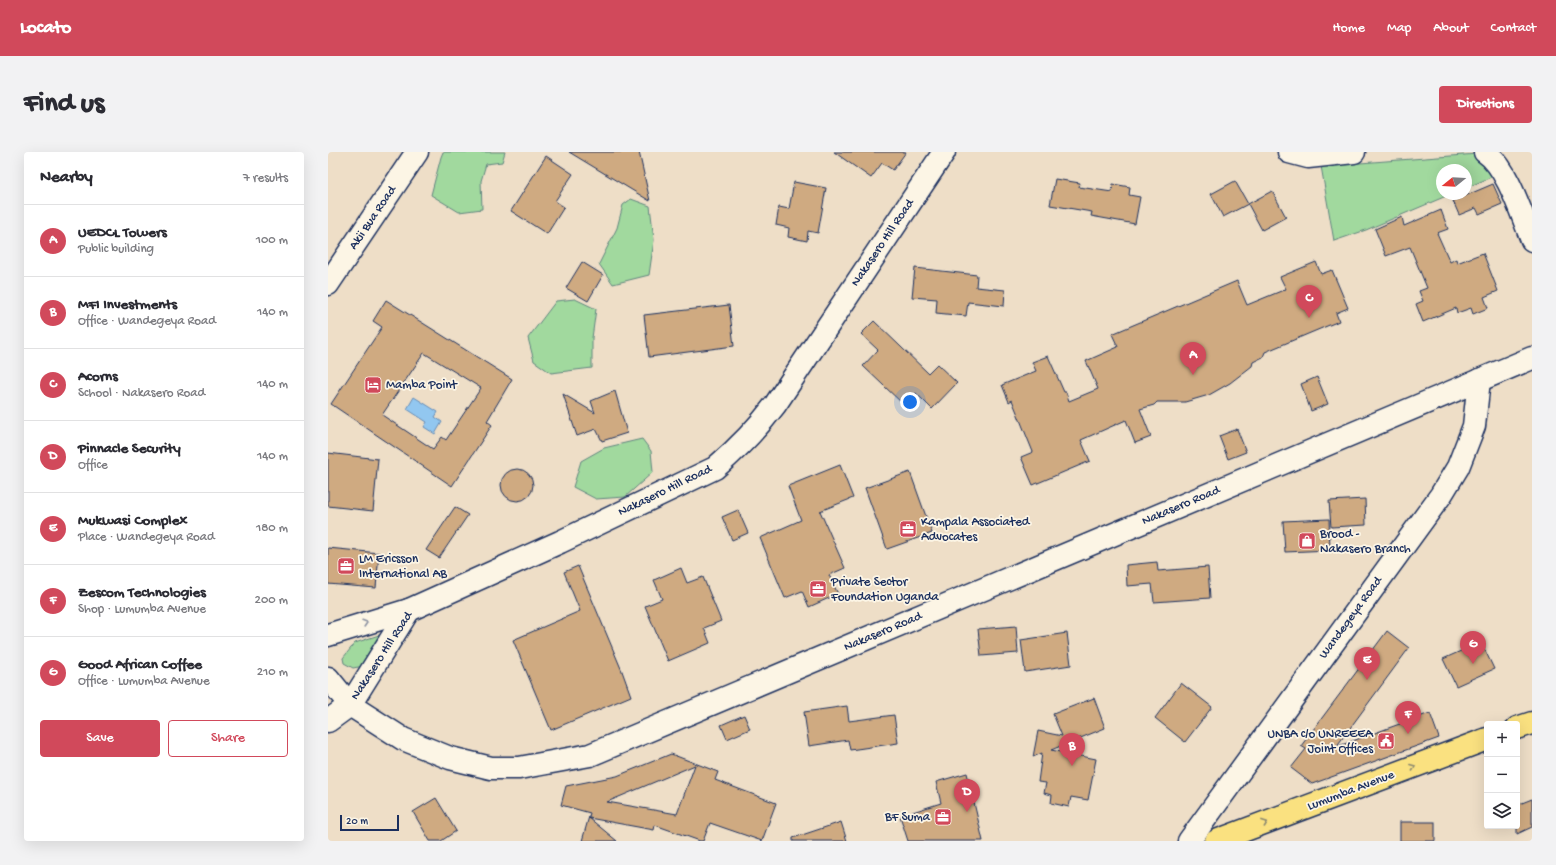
<!DOCTYPE html>
<meta charset="utf-8">
<style>
:root{--surface:#fff;--page:#f2f2f3;--text:#2b2b33;--muted:#7c7c81;--line:#e1e1e2;--accent:#d1495b}
body{margin:0;font-family:"Gochi Hand",sans-serif;background:var(--page);color:var(--text)}
.controls{position:absolute;right:12px;bottom:12px;display:grid;overflow:hidden;border-radius:4px;box-shadow:0 4px 16px #0002}
.controls button{width:36px;height:36px;display:grid;place-items:center;padding:0;border:0;border-bottom:1px solid var(--line);background:var(--surface);color:var(--text);font:20px sans-serif}
.compass{position:absolute;left:1108px;top:12px;width:36px;height:36px;border-radius:50%;background:var(--surface);box-shadow:0 4px 16px #0002;rotate:252deg}
.scale{position:absolute;left:12px;bottom:10px;width:59px;box-sizing:border-box;padding-left:4px;border:2px solid #1b2f5e;border-top:0;font-size:11px;line-height:14px;white-space:nowrap;color:#1b2f5e;-webkit-text-stroke:3px #fcf5e5;paint-order:stroke}
.you{position:absolute;left:582px;top:250px;width:14px;height:14px;margin:-10px;border:3px solid #fff;border-radius:50%;background:#1a73e8;box-shadow:0 0 0 6px #1a73e833}
.badge{display:grid;place-items:center;width:26px;height:26px;border-radius:50%;background:var(--accent);color:#fff;font-size:13px;font-weight:700}
.pin{position:absolute;translate:-50% -33px;filter:drop-shadow(0 1px 2px #0008)}
.pin::after{content:'';position:absolute;top:21px;width:14px;height:12px;background:inherit;clip-path:polygon(0 0,100% 0,50% 100%)}
.list{margin:0;padding:0;list-style:none}
h2{display:flex;justify-content:space-between;align-items:center;height:52px;margin:0;padding:0 16px;font-size:17px}
h2 small{font-size:13px;font-weight:400;color:var(--muted)}
.list li{display:grid;grid-template-columns:26px 1fr auto;gap:12px;align-items:center;box-sizing:border-box;height:72px;padding:0 16px;border-top:1px solid var(--line)}
.list b{display:block;font-size:15px;white-space:nowrap}
.list p{margin:0;font-size:13px;white-space:nowrap;color:var(--muted)}
.list em{font-size:13px;font-style:normal;color:var(--muted)}
.actions{display:flex;gap:8px;padding:12px 16px}
.actions a{flex:1;padding:9px 0;border:1px solid var(--accent);border-radius:4px;text-align:center;font-size:14px;color:var(--accent)}
.actions .main{background:var(--accent);color:#fff}
.icon{flex:none;width:22px;height:22px;fill:none;stroke:currentColor;stroke-width:2;stroke-linecap:round;stroke-linejoin:round}
.map{position:relative;flex:none;width:1204px;height:689px;overflow:hidden;border-radius:4px}
header{display:flex;align-items:center;gap:24px;box-sizing:border-box;height:56px;padding:0 20px;background:var(--accent);color:#fff}
header strong{font-size:19px}
nav{display:flex;gap:22px;margin-inline-start:auto;font-size:14px}
.intro{display:flex;align-items:center;justify-content:space-between;box-sizing:border-box;height:96px;padding:0 24px}
h1{margin:0;font-size:28px}
.button{padding:10px 18px;border-radius:4px;background:var(--accent);color:#fff;font-size:14px;font-weight:700}
main{display:flex;gap:24px;padding:0 24px}
aside{flex:1;background:var(--surface);border-radius:4px;box-shadow:0 4px 16px #0002}
.map>svg:first-child{display:block}
.green{fill:#a1d99e;stroke:#5e847e}
.water{fill:#92c7f0;stroke:#628ab6}
.building{fill:#cfaa81;stroke:#1b2f5e;fill-rule:evenodd}
.lines{fill:none;stroke-linecap:round;stroke-linejoin:round}
.minor-casing{stroke:#1b2f5e;stroke-width:25}
.major-casing{stroke:#1b2f5e;stroke-width:25}
.minor{stroke:#fcf5e5;stroke-width:22}
.major{stroke:#fae180;stroke-width:22}
.oneway{stroke:#8c92a2}
.oneway2{stroke:#8a886f}
.labels{text-anchor:middle;dominant-baseline:central;stroke-width:3.5;stroke-linejoin:round;paint-order:stroke}
.street-label{font-size:13px;fill:#1b2f5e;stroke:#fcf5e5}
.poi-label{font-size:13px;fill:#1b2f5e;stroke:#fcf5e5;text-anchor:start}
</style>
<header>
<strong>Locato</strong>
<nav><a>Home</a><a>Map</a><a>About</a><a>Contact</a></nav>
</header>
<div class="intro"><h1>Find us</h1><a class="button">Directions</a></div>
<main>
<aside>
<h2>Nearby<small>7 results</small></h2>
<ul class="list">
<li><span class="badge">A</span><div><b>UEDCL Towers</b><p>Public building</p></div><em>100 m</em></li>
<li><span class="badge">B</span><div><b>MFI Investments</b><p>Office · Wandegeya Road</p></div><em>140 m</em></li>
<li><span class="badge">C</span><div><b>Acorns</b><p>School · Nakasero Road</p></div><em>140 m</em></li>
<li><span class="badge">D</span><div><b>Pinnacle Security</b><p>Office</p></div><em>140 m</em></li>
<li><span class="badge">E</span><div><b>Mukwasi Complex</b><p>Place · Wandegeya Road</p></div><em>180 m</em></li>
<li><span class="badge">F</span><div><b>Zescom Technologies</b><p>Shop · Lumumba Avenue</p></div><em>200 m</em></li>
<li><span class="badge">G</span><div><b>Good African Coffee</b><p>Office · Lumumba Avenue</p></div><em>210 m</em></li>
</ul>
<div class="actions"><a class="main">Save</a><a>Share</a></div>
</aside>
<div class="map">
<svg width="1204" height="689" viewBox="0 0 1204 689">
<rect width="100%" height="100%" fill="#eedec7"/>
<filter id="ink" filterUnits="userSpaceOnUse"><feTurbulence type="fractalNoise" baseFrequency=".025" numOctaves="2"/><feDisplacementMap in="SourceGraphic" scale="8" xChannelSelector="R" yChannelSelector="G"/><feConvolveMatrix kernelMatrix="1 2 1 2 8 2 1 2 1" color-interpolation-filters="sRGB"/></filter>
<g filter="url(#ink)">
<g class="green">
<path d="M 115,0 L 177,0 L 174,10 L 158,12 L 153,29 L 154,57 L 131,60 L 103,43 L 113,5 Z"/>
<path d="M 1149,2 L 1170,22 L 1138,36 L 1138,18 L 1114,18 L 1114,42 L 1123,42 L 1038,78 L 1006,89 L 993,14 Z"/>
<path d="M 303,47 L 322,54 L 326,88 L 321,123 L 285,132 L 271,112 L 289,76 L 295,53 Z"/>
<path d="M 247,147 L 268,157 L 264,186 L 264,216 L 223,221 L 206,209 L 200,186 L 228,149 Z"/>
<path d="M 314,287 L 323,299 L 325,320 L 297,345 L 268,347 L 245,335 L 253,309 L 276,296 Z"/>
<path d="M 51,483 L 52,491 L 36,514 L 25,516 L 16,511 L 15,506 L 27,491 Z"/>
</g>
<path class="water" d="M 86,245 L 110,260 L 107,265 L 114,270 L 107,282 L 96,275 L 99,270 L 79,257 Z"/>
<g class="building">
<path d="M 241,0 L 311,0 L 322,49 Z"/>
<path d="M 506,0 L 578,0 L 565,18 L 554,11 L 543,26 Z"/>
<path d="M 218,4 L 245,22 L 227,49 L 236,55 L 219,82 L 183,59 Z"/>
<path d="M 727,27 L 752,31 L 751,35 L 784,40 L 785,32 L 802,35 L 801,43 L 812,45 L 807,72 L 763,64 L 764,60 L 722,53 Z"/>
<path d="M 907,29 L 920,52 L 895,65 L 883,42 Z"/>
<path d="M 466,30 L 498,36 L 490,81 L 480,79 L 479,89 L 460,85 L 461,76 L 448,73 L 451,55 L 461,57 Z"/>
<path d="M 1165,32 L 1174,52 L 1151,62 L 1148,56 L 1131,63 L 1125,49 Z"/>
<path d="M 944,39 L 958,65 L 934,78 L 920,52 Z"/>
<path d="M 1113,58 L 1120,77 L 1109,81 L 1122,110 L 1128,107 L 1129,111 L 1155,101 L 1170,139 L 1156,145 L 1160,156 L 1145,162 L 1143,156 L 1129,161 L 1128,156 L 1095,170 L 1088,152 L 1095,149 L 1091,139 L 1099,136 L 1082,95 L 1058,104 L 1047,77 L 1074,65 L 1076,74 Z"/>
<path d="M 254,110 L 275,123 L 260,149 L 238,136 Z"/>
<path d="M 988,110 L 993,122 L 1004,118 L 1020,156 L 1008,161 L 1011,169 L 937,200 L 935,205 L 925,210 L 924,214 L 902,231 L 881,243 L 857,250 L 829,250 L 826,253 L 812,257 L 823,285 L 807,291 L 798,268 L 753,288 L 762,309 L 705,333 L 693,305 L 705,300 L 684,248 L 681,250 L 674,233 L 708,219 L 704,210 L 720,204 L 736,240 L 738,240 L 741,249 L 770,237 L 758,209 L 790,195 L 784,182 L 909,129 L 919,153 L 958,137 L 952,125 Z"/>
<path d="M 587,116 L 649,123 L 648,135 L 677,138 L 676,154 L 640,150 L 638,164 L 608,161 L 609,147 L 584,145 Z"/>
<path d="M 58,148 L 184,227 L 159,269 L 164,273 L 124,334 L 3,252 L 54,175 L 45,169 ZM 96,201 L 153,236 L 118,288 L 114,285 L 105,297 L 54,263 Z"/>
<path d="M 401,153 L 406,194 L 321,205 L 316,163 Z"/>
<path d="M 546,169 L 600,221 L 609,212 L 629,231 L 604,257 L 588,241 L 576,253 L 535,214 L 550,198 L 533,182 Z"/>
<path d="M 989,225 L 1000,252 L 983,259 L 973,232 Z"/>
<path d="M 287,239 L 299,281 L 274,289 L 268,277 L 249,284 L 235,242 L 267,261 L 263,249 Z"/>
<path d="M 909,277 L 918,300 L 900,307 L 891,284 Z"/>
<path d="M 0,301 L 50,307 L 45,359 L 0,354 Z"/>
<path d="M 512,313 L 525,346 L 492,359 L 517,416 L 501,423 L 510,442 L 481,455 L 474,439 L 457,446 L 432,386 L 473,368 L 460,334 Z"/>
<circle cx="189" cy="333" r="16"/>
<path d="M 582,320 L 604,381 L 559,397 L 537,336 Z"/>
<path d="M 1037,347 L 1038,373 L 1003,375 L 1001,349 Z"/>
<path d="M 127,355 L 140,363 L 111,406 L 98,398 Z"/>
<path d="M 410,358 L 420,381 L 404,388 L 394,365 Z"/>
<path d="M 1001,367 L 1002,398 L 957,400 L 955,369 Z"/>
<path d="M 0,396 L 51,401 L 48,436 L 0,432 Z"/>
<path d="M 829,410 L 830,419 L 880,415 L 882,446 L 826,450 L 824,432 L 799,434 L 798,413 Z"/>
<path d="M 250,414 L 294,519 L 303,544 L 223,578 L 185,488 L 252,459 L 236,420 Z"/>
<path d="M 353,416 L 359,431 L 375,425 L 393,469 L 376,476 L 382,491 L 340,509 L 317,454 L 334,447 L 326,428 Z"/>
<path d="M 688,474 L 690,501 L 653,504 L 650,477 Z"/>
<path d="M 1059,479 L 1081,496 L 1008,595 L 1102,561 L 1111,586 L 984,632 L 963,616 L 978,597 L 973,594 Z"/>
<path d="M 739,481 L 743,513 L 697,520 L 693,488 Z"/>
<path d="M 1153,490 L 1166,517 L 1128,534 L 1115,507 Z"/>
<path d="M 853,531 L 884,555 L 857,590 L 827,566 Z"/>
<path d="M 766,546 L 777,576 L 723,598 L 768,607 L 760,648 L 743,645 L 741,655 L 723,651 L 724,643 L 716,641 L 718,631 L 710,630 L 714,601 L 705,605 L 710,579 L 734,584 L 725,562 Z"/>
<path d="M 519,554 L 521,569 L 566,563 L 570,591 L 522,598 L 520,588 L 481,594 L 476,560 Z"/>
<path d="M 416,563 L 422,577 L 399,587 L 393,573 Z"/>
<path d="M 343,602 L 390,620 L 387,628 L 448,651 L 434,689 L 382,671 L 375,689 L 372,689 L 327,673 L 326,678 L 261,666 L 289,689 L 254,689 L 262,661 L 233,653 L 238,634 L 289,624 ZM 367,613 L 349,662 L 279,650 Z"/>
<path d="M 639,621 L 655,689 L 580,689 L 572,664 L 613,651 L 608,630 Z"/>
<path d="M 108,646 L 128,679 L 113,689 L 102,689 L 85,660 Z"/>
<path d="M 1204,647 L 1204,675 L 1189,682 L 1189,653 Z"/>
<path d="M 513,670 L 519,689 L 465,689 L 465,686 Z"/>
<rect x="1072" y="670" width="35" height="19"/>
</g>
<g class="lines">
<defs>
<g id="minor">
<path d="M 961,0 L 980,5 L 1026,0"/>
<path d="M 1157,0 C 1179,14 1194,64 1204,88"/>
<path d="M 0,132 L 89,0"/>
<path d="M 0,483 L 81,458 L 232,390 L 387,316 C 409,297 429,277 447,253 L 616,0"/>
<path d="M 0,526 L 22,553 L 75,587 L 122,606 L 163,616 L 191,616 L 262,603 L 1204,206"/>
<path d="M 0,569 L 22,553 L 81,458"/>
<path d="M 861,689 L 1113,343 L 1130,315 L 1146,274 L 1151,228"/>
</g>
<g id="major">
<path d="M 1189,576 L 1204,571"/>
<path d="M 888,689 L 1159,587"/>
</g>
</defs>
<use href="#minor" class="minor-casing"/>
<use href="#major" class="major-casing"/>
<use href="#minor" class="minor"/>
<use href="#major" class="major"/>
</g>
<defs><path id="oneway-chevron" d="M-2-3.5L2.5 0L-2 3.5" fill="none" stroke-width="1.6" stroke-linecap="round" stroke-linejoin="round"/></defs>
<use class="oneway" href="#oneway-chevron" transform="translate(37 471) rotate(-17)"/>
<g class="oneway2">
<use href="#oneway-chevron" transform="translate(1085 615) rotate(-21)"/>
<use href="#oneway-chevron" transform="translate(937 671) rotate(-20)"/>
</g>
</g>
<defs>
<symbol id="hotel-square" viewBox="-11 -11 22 22"><rect x="-9" y="-9" width="18" height="18" rx="4" fill="#d1495b" stroke="#fcf5e5"/><path d="M-6-4.5h1.5V1H6V5H4.5V3h-9V5H-6ZM-4 0a1.8 1.8 0 1 1 3.6 0ZM.5 0V-2.5h3Q6-2.5 6 0Z" fill="#fff"/></symbol>
<symbol id="office-square" viewBox="-11 -11 22 22"><rect x="-9" y="-9" width="18" height="18" rx="4" fill="#d1495b" stroke="#fcf5e5"/><path d="M-6-3h4V-5.5h4V-3h4V5H-6ZM-1-4.5V-3h2v-1.5ZM-6 0V1H6V0Z" fill="#fff"/></symbol>
<symbol id="shop-square" viewBox="-11 -11 22 22"><rect x="-9" y="-9" width="18" height="18" rx="4" fill="#d1495b" stroke="#fcf5e5"/><path d="M-5-2.5h2.3a2.7 3.5 0 0 1 5.4 0H5L5.5 6h-11ZM-1.5-2.5h3a1.5 2.3 0 0 0-3 0Z" fill="#fff"/></symbol>
<symbol id="civic-square" viewBox="-11 -11 22 22"><rect x="-9" y="-9" width="18" height="18" rx="4" fill="#d1495b" stroke="#fcf5e5"/><path d="M-.6-6.5H3V-4.5H.6V-3L4-1V1h2V6H-6V1h2V-1L-.6-3ZM-1.2 2.5V6h2.4V2.5Z" fill="#fff"/></symbol>
</defs>
<g fill-rule="evenodd">
<use href="#hotel-square" x="35" y="223" width="20" height="20"/>
<use href="#office-square" x="570" y="367" width="20" height="20"/>
<use href="#shop-square" x="969" y="379" width="20" height="20"/>
<use href="#office-square" x="8" y="404" width="20" height="20"/>
<use href="#office-square" x="480" y="427" width="20" height="20"/>
<use href="#civic-square" x="1048" y="579" width="20" height="20"/>
<use href="#office-square" x="605" y="655" width="20" height="20"/>
</g>
<g class="labels">
<g class="street-label">
<text transform="translate(45 66) rotate(-56)">Akii Bua Road</text>
<text transform="translate(555 91) rotate(-56)">Nakasero Hill Road</text>
<text transform="translate(337 339) rotate(-26)">Nakasero Hill Road</text>
<text transform="translate(853 354) rotate(-23)">Nakasero Road</text>
<text transform="translate(1023 466) rotate(-54)">Wandegeya Road</text>
<text transform="translate(555 480) rotate(-23)">Nakasero Road</text>
<text transform="translate(54 504) rotate(-57)">Nakasero Hill Road</text>
<text transform="translate(1023 639) rotate(-21)">Lumumba Avenue</text>
</g>
<g class="poi-label">
<text x="58" y="233">Mamba Point</text>
<text x="593" y="370">Kampala Associated<tspan x="593" dy="15">Advocates</tspan></text>
<text x="992" y="382">Brood -<tspan x="992" dy="15">Nakasero Branch</tspan></text>
<text x="31" y="407">LM Ericsson<tspan x="31" dy="15">International AB</tspan></text>
<text x="503" y="430">Private Sector<tspan x="503" dy="15">Foundation Uganda</tspan></text>
<text x="1045" y="582" text-anchor="end">UNBA c/o UNREEEA<tspan x="1045" dy="15">Joint Offices</tspan></text>
<text x="602" y="665" text-anchor="end">BF Suma</text>
</g>
</g>
</svg>
<div class="controls">
<button>+</button>
<button>−</button>
<button><svg class="icon" aria-label="layers" viewBox="0 0 24 24"><path d="M12 4l9 5-9 5-9-5zM3 14l9 5 9-5"/></svg></button>
</div>
<svg class="compass" viewBox="-18 -18 36 36"><path d="M0-13l5 13h-10z" fill="#e53935"/><path d="M0 13l5-13h-10z" fill="#7c7c81"/></svg>
<div class="scale">20 m</div>
<div class="you"></div>
<div class="pin badge" style="left:865px;top:223px">A</div>
<div class="pin badge" style="left:744px;top:614px">B</div>
<div class="pin badge" style="left:981px;top:166px">C</div>
<div class="pin badge" style="left:639px;top:660px">D</div>
<div class="pin badge" style="left:1039px;top:528px">E</div>
<div class="pin badge" style="left:1080px;top:582px">F</div>
<div class="pin badge" style="left:1145px;top:512px">G</div>
</div>
</main>
